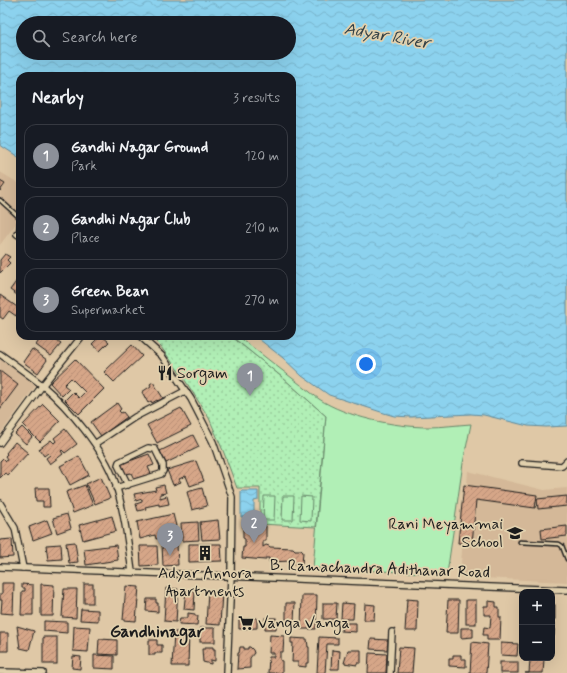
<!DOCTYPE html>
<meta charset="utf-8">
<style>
:root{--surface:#171b24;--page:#242831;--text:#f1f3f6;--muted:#9ea1a6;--line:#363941;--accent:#8c9099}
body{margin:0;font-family:Mynerve,sans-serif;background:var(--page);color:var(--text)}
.controls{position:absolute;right:12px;bottom:12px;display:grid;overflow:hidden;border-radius:8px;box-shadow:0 4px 16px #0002}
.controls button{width:36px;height:36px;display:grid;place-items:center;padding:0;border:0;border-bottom:1px solid var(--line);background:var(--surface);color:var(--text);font:20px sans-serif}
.you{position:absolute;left:366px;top:364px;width:14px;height:14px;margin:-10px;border:3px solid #fff;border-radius:50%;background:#1a73e8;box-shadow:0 0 0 6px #1a73e833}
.badge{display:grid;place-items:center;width:26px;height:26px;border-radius:50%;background:var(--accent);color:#fff;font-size:13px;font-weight:700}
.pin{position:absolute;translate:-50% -33px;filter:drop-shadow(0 1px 2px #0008)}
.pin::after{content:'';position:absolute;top:21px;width:14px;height:12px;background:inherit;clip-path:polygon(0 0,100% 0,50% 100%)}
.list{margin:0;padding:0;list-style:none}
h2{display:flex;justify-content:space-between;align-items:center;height:52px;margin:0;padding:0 16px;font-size:17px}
h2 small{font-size:13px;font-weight:400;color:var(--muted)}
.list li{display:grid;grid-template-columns:26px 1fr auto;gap:12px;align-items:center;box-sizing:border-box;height:64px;margin:0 8px 8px;padding:0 8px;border:1px solid var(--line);border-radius:12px}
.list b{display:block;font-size:15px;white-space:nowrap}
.list p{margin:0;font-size:13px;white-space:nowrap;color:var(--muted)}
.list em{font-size:13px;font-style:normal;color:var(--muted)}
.icon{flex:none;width:22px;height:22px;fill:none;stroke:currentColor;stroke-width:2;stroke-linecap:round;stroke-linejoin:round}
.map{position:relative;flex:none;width:567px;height:673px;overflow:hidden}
.search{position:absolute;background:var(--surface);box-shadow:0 4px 16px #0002;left:16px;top:16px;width:280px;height:44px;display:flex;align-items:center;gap:10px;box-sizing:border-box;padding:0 14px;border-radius:22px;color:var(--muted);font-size:15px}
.panel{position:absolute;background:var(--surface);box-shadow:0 4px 16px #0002;left:16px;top:72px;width:280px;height:268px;border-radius:12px}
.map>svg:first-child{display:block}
.built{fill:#d4b898}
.grass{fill:url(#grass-dots);stroke:#668669}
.garden{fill:#b1efb6;stroke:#668669}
.water{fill:url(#water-waves);stroke:#5f899a;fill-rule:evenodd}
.building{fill:url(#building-hatch);stroke:#1c1c1c}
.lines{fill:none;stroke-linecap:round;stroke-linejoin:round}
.service-casing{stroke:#1c1c1c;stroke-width:5.5}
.minor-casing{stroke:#1c1c1c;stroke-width:8}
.service{stroke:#e1d0ad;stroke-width:2.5}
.minor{stroke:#e1d0ad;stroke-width:5.5}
.labels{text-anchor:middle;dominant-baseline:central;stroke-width:3.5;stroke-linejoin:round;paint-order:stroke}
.poi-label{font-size:16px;fill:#1c1c1c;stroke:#e1d0ad;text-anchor:start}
.street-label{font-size:16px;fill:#1c1c1c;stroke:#e1d0ad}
.water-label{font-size:17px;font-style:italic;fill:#324046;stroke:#e1d0ad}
.neighbourhood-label{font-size:17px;font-weight:bold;fill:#1c1c1c;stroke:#e1d0ad}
</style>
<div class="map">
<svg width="567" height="673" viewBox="0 0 567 673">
<defs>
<pattern id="grass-dots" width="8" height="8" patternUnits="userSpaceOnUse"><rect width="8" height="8" fill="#b1efb6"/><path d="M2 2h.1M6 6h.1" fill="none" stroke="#98cc9c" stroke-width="1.8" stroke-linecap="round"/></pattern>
<pattern id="water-waves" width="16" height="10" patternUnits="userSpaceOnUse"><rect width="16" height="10" fill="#8cd2ee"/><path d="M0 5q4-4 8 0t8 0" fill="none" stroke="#78b4cc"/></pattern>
<pattern id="building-hatch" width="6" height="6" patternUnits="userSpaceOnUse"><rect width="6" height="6" fill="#d6a688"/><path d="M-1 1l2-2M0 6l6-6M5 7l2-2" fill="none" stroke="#b78e75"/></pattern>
</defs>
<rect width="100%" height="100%" fill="#dfc8a6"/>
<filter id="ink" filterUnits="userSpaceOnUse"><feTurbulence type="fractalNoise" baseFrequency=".025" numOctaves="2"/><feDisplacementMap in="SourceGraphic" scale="8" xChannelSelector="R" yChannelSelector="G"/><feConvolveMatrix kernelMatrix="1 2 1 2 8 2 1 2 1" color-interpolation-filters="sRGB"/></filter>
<g filter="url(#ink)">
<g class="built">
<path d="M 0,172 L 20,184 L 20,218 L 0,245 Z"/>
<path d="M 0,359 L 36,385 L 0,434 Z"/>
<path d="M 468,471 L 544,490 L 567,488 L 567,582 L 460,577 Z"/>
</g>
<path class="grass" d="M 150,336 L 231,336 L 282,377 L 326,416 L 316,527 L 260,524 L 260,488 L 237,488 L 224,453 L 209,418 L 183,377 L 161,347 Z"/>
<g class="garden">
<path d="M 231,336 L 238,336 L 319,399 C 346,417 395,427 428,427 C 442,427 456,425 471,424 L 463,463 L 447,574 L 313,568 L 326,416 L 282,377 Z"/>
<path d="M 264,496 L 275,496 L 274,520 L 263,520 Z"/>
<path d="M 283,496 L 294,496 L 293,520 L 282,520 Z"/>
<path d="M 301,496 L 312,497 L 311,521 L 300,520 Z"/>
</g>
<g class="water">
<path d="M 0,0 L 567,0 L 567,426 L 546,427 L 528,426 L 484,415 L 471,414 L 411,417 L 394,416 L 384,413 L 329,395 L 302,376 L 283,358 L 255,336 L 292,336 L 292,76 L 20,76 L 20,158 L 0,145 ZM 23,23 L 289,23 L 289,53 L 23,53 Z"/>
<path d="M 241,491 L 258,491 L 258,500 L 254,501 L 254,517 L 241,517 Z"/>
</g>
<g class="building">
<path d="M 0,181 L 5,184 L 0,191 Z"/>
<path d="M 5,254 L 10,257 L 7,260 L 10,263 L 0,273 L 0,260 Z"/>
<path d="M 20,276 L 20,297 L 10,290 Z"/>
<path d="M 0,295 L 20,309 L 16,316 L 9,311 L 3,319 L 0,317 Z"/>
<path d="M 42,336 L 50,336 L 61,344 L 51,356 L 36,345 Z"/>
<path d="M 100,336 L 102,336 L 109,342 L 100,351 L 92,344 Z"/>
<path d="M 132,345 L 142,356 L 114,382 L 104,372 Z"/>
<path d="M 32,349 L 47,360 L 38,373 L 23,362 Z"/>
<path d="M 75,359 L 104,389 L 79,414 L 65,400 L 73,392 L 79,398 L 85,392 L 71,378 L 64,385 L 69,389 L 62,396 L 50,383 Z"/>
<path d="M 0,371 L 18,385 L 0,409 Z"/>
<path d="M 153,382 L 163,398 L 158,401 L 157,400 L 152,403 L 151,401 L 148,403 L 142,392 L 151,386 L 150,384 Z"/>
<path d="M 117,403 L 121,409 L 119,411 L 121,413 L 123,412 L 127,417 L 101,436 L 91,422 Z"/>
<path d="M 43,404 L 60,421 L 40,442 L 23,425 Z"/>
<path d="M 181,408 L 191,426 L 157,443 L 147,425 Z"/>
<path d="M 22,427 L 32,437 L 26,444 L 15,434 Z"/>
<path d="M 65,429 L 77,444 L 65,453 L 62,450 L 61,451 L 63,454 L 50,464 L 46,458 L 50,455 L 48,453 L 44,456 L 39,449 L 51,440 L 54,443 L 56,441 L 54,438 Z"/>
<path d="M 193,435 L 199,447 L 166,463 L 160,451 Z"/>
<path d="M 15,442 L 28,453 L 8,475 L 5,473 L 0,478 L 0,461 L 3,458 L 6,461 L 7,459 L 5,456 L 7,454 L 6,453 Z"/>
<path d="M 149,454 L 154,465 L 148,467 L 151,474 L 134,479 L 131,473 L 125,474 L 121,464 Z"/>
<path d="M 79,456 L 89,475 L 70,485 L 60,466 Z"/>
<path d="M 196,461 L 204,481 L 190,486 L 186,476 L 179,479 L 181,482 L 173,485 L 167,470 Z"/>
<path d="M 101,477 L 110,498 L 95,504 L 86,484 Z"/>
<path d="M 85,485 L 93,505 L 73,513 L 66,492 Z"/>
<path d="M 164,485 L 166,493 L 160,494 L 160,498 L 167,496 L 169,504 L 159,506 L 159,504 L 145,507 L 146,509 L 138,511 L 136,504 L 142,502 L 142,499 L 136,501 L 134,494 L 156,490 L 155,487 Z"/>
<path d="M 464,485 L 537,495 L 535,508 L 476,500 L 472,544 L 458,543 Z"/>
<path d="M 35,488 L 49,488 L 50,507 L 43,507 L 43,501 L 36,501 Z"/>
<path d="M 202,488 L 207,506 L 192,510 L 187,492 Z"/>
<path d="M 567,496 L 567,506 L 538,509 L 537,499 Z"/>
<path d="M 67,514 L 71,528 L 57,533 L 53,518 Z"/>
<path d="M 173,514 L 176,526 L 174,527 L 175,534 L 156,539 L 155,535 L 140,539 L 137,522 Z"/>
<path d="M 112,516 L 116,531 L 83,540 L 79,525 Z"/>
<path d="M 47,520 L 52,533 L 33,540 L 29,527 Z"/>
<path d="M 218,520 L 220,539 L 202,540 L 200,522 Z"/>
<path d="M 198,522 L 199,540 L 182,541 L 181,523 Z"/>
<path d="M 243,524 L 263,524 L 263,526 L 266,526 L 266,541 L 263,541 L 263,547 L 266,545 L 269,546 L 270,547 L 293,548 L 295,550 L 301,550 L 303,552 L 302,564 L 295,564 L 291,561 L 269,562 L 269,558 L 265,558 L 265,560 L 242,558 L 243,547 L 245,547 L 245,539 L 243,538 Z"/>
<path d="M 567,526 L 567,536 L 542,539 L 541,529 Z"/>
<path d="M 12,539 L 13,557 L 0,558 L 0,540 Z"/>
<path d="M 75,542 L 78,562 L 69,563 L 66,543 Z"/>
<path d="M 61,544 L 62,559 L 48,560 L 46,545 Z"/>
<path d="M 162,544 L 177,544 L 178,565 L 163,566 Z"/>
<path d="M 189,544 L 221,544 L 222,561 L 189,562 Z"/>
<path d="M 116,545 L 118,560 L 86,565 L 84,549 Z"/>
<path d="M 140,546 L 157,546 L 158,565 L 141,566 Z"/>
<path d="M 2,583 L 14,583 L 13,614 L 1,613 L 2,600 L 0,600 L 0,594 L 2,594 Z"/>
<path d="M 22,584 L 33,585 L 33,615 L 21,615 L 22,591 L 25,591 L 25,588 L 22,588 Z"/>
<path d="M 41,584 L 54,585 L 53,616 L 41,616 Z"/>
<rect x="84" y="584" width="9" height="19"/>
<path d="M 126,586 L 139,587 L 136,621 L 123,620 Z"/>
<path d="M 166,588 L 178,589 L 176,622 L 164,621 Z"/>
<path d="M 64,589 L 77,589 L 76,618 L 62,617 Z"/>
<path d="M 186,590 L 195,591 L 194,610 L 184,609 Z"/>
<path d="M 208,591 L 222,592 L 220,625 L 206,624 Z"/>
<path d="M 302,595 L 317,595 L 316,629 L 301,629 Z"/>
<path d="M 147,599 L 156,599 L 156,603 L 158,603 L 158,612 L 146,611 Z"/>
<path d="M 407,599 L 418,600 L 417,631 L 405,631 Z"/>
<path d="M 448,600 L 459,600 L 458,633 L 446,633 Z"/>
<rect x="466" y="600" width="10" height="24"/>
<path d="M 488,601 L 496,602 L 496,607 L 499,607 L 499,617 L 501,617 L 500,640 L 487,640 L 487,635 L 483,635 L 484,627 L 490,628 L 491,615 L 484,615 L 484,606 L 488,606 Z"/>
<path d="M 286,603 L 295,603 L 294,621 L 286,620 Z"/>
<path d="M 323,603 L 337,603 L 336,619 L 323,619 Z"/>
<path d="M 342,603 L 354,604 L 353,619 L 341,619 Z"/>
<path d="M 365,604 L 375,605 L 374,620 L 364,620 Z"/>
<rect x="552" y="605" width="3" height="14"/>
<path d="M 81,609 L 98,610 L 98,621 L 80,620 Z"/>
<path d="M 188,613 L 195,614 L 195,616 L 198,616 L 197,625 L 179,624 L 180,618 L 188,618 Z"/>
<path d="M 257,618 L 257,628 L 239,629 L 239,619 Z"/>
<rect x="265" y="618" width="11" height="11"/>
<path d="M 44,621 L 67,622 L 67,633 L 44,631 Z"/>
<path d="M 342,623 L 356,623 L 356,632 L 341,631 Z"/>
<path d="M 552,623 L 555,623 L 554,636 L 552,636 Z"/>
<path d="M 17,626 L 34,631 L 29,650 L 20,648 Z"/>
<path d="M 74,626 L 90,627 L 88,652 L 73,651 Z"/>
<rect x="200" y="628" width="15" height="14"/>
<path d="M 461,628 L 473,628 L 473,637 L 461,638 Z"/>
<path d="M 174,632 L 189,632 L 188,666 L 172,666 Z"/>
<path d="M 0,633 L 8,633 L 8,651 L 1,651 L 0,653 Z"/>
<path d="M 270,635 L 284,636 L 283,652 L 280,652 L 280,660 L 282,661 L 282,673 L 268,673 L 269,657 L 274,657 L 274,653 L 269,653 Z"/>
<rect x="43" y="637" width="14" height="27"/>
<path d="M 319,637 L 338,638 L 338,644 L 327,644 L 325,673 L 317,673 Z"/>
<path d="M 291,638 L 307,639 L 308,647 L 309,647 L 309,663 L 306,663 L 306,667 L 298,666 L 298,662 L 292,662 L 293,643 L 291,643 Z"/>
<path d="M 99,639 L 117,640 L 117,655 L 98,654 Z"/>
<path d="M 371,639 L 388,640 L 387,650 L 370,649 Z"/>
<path d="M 149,640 L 157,640 L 157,645 L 162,645 L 162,653 L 155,653 L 155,655 L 149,655 Z"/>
<path d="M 472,642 L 488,644 L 486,673 L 470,673 Z"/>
<path d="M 501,643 L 518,644 L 517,656 L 501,655 Z"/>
<path d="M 205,647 L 213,647 L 213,649 L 215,649 L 215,661 L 211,660 L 211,664 L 203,662 L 202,649 L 205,649 Z"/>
<path d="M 240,647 L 244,647 L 244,649 L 248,649 L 248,647 L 250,647 L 253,650 L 254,653 L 250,658 L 250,668 L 237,669 L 238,653 L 239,653 Z"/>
<path d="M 399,647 L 414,648 L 412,673 L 397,673 Z"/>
<path d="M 332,650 L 340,651 L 339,669 L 331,669 Z"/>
<path d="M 348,650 L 361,650 L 361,663 L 357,663 L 357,665 L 344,663 Z"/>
<path d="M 369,653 L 387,654 L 386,673 L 368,673 Z"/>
<path d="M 94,655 L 114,656 L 114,669 L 94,668 Z"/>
<path d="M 453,655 L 461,655 L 461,659 L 466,659 L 466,667 L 449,666 L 449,659 L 453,659 Z"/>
<path d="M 73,656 L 81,657 L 80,669 L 72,668 Z"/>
<path d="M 526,658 L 541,658 L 544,659 L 543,673 L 525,673 L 529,673 L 530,660 L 526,660 Z"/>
<rect x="500" y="662" width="18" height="11"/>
</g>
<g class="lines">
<defs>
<g id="service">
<path d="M 0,200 L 20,218"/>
<path d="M 18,233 L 20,218"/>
<path d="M 520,542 L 559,544 L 562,546 L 567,559"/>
</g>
<g id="minor">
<path d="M 17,234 L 20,236"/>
<path d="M 140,336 L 162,356 L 191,399 L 213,442 L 232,497 L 231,576 L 227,673"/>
<path d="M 0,354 C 14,364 28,374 42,385 C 69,408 103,448 115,482 C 124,510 128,542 132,572"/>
<path d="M 0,443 L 42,386 L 82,336"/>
<path d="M 96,443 L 135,417 L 185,391"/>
<path d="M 522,463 L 562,466 L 567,461"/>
<path d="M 116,488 L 161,474 L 163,471 L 163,465 L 155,449 L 148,448 L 119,462 L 118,465 L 128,485"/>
<path d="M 0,503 L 15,528 L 23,568"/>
<path d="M 0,567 L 567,590"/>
<path d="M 0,672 L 43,673"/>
<path d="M 390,673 L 392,632"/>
</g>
</defs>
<use href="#service" class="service-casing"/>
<use href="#minor" class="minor-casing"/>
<use href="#service" class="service"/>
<use href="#minor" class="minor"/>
</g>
</g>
<defs>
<symbol id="restaurant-bare" viewBox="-9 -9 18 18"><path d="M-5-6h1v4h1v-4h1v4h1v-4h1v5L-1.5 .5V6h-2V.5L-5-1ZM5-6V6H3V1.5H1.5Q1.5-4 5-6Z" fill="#1c1c1c" stroke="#e1d0ad" stroke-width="2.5" paint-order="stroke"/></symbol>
<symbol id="university-bare" viewBox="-9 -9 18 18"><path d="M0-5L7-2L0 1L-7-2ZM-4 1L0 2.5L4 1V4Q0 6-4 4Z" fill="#1c1c1c" stroke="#e1d0ad" stroke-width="2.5" paint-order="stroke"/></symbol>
<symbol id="building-bare" viewBox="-9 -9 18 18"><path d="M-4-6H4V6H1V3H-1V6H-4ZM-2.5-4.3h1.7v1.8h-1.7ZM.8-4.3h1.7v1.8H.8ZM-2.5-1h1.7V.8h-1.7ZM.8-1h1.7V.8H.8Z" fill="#1c1c1c" stroke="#e1d0ad" stroke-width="2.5" paint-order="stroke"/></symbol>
<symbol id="supermarket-bare" viewBox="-9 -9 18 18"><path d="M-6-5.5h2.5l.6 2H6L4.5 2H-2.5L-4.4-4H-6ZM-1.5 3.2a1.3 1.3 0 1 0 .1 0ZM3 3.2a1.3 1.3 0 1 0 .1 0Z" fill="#1c1c1c" stroke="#e1d0ad" stroke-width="2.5" paint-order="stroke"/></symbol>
</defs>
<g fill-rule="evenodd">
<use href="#restaurant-bare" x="154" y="362" width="22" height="22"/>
<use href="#university-bare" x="504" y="522" width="22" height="22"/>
<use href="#building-bare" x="194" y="542" width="22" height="22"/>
<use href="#supermarket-bare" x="235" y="612" width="22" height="22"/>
</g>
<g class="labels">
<g class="poi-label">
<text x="177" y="373">Sorgam</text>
<text x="503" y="524" text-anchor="end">Rani Meyammai<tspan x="503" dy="18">School</tspan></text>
<text x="205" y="573" text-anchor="middle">Adyar Annora<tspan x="205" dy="18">Apartments</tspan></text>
<text x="258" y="623">Vanga Vanga</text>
</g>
<g class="street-label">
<text transform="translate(380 569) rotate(2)">B. Ramachandra Adithanar Road</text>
</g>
<g class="water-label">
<text transform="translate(387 36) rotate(10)">Adyar River</text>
</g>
<g class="neighbourhood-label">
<text x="157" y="632">Gandhinagar</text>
</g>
</g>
</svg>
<div class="controls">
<button>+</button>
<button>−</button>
</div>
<div class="you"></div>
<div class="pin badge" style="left:250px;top:396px">1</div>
<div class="pin badge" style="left:254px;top:543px">2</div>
<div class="pin badge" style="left:170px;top:556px">3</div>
<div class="search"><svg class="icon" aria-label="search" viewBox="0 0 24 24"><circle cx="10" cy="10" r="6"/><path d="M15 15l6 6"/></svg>Search here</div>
<section class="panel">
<h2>Nearby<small>3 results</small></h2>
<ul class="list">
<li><span class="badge">1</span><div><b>Gandhi Nagar Ground</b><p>Park</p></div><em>120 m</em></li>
<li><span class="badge">2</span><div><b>Gandhi Nagar Club</b><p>Place</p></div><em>210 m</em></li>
<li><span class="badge">3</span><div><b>Green Bean</b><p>Supermarket</p></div><em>270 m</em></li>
</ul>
</section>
</div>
